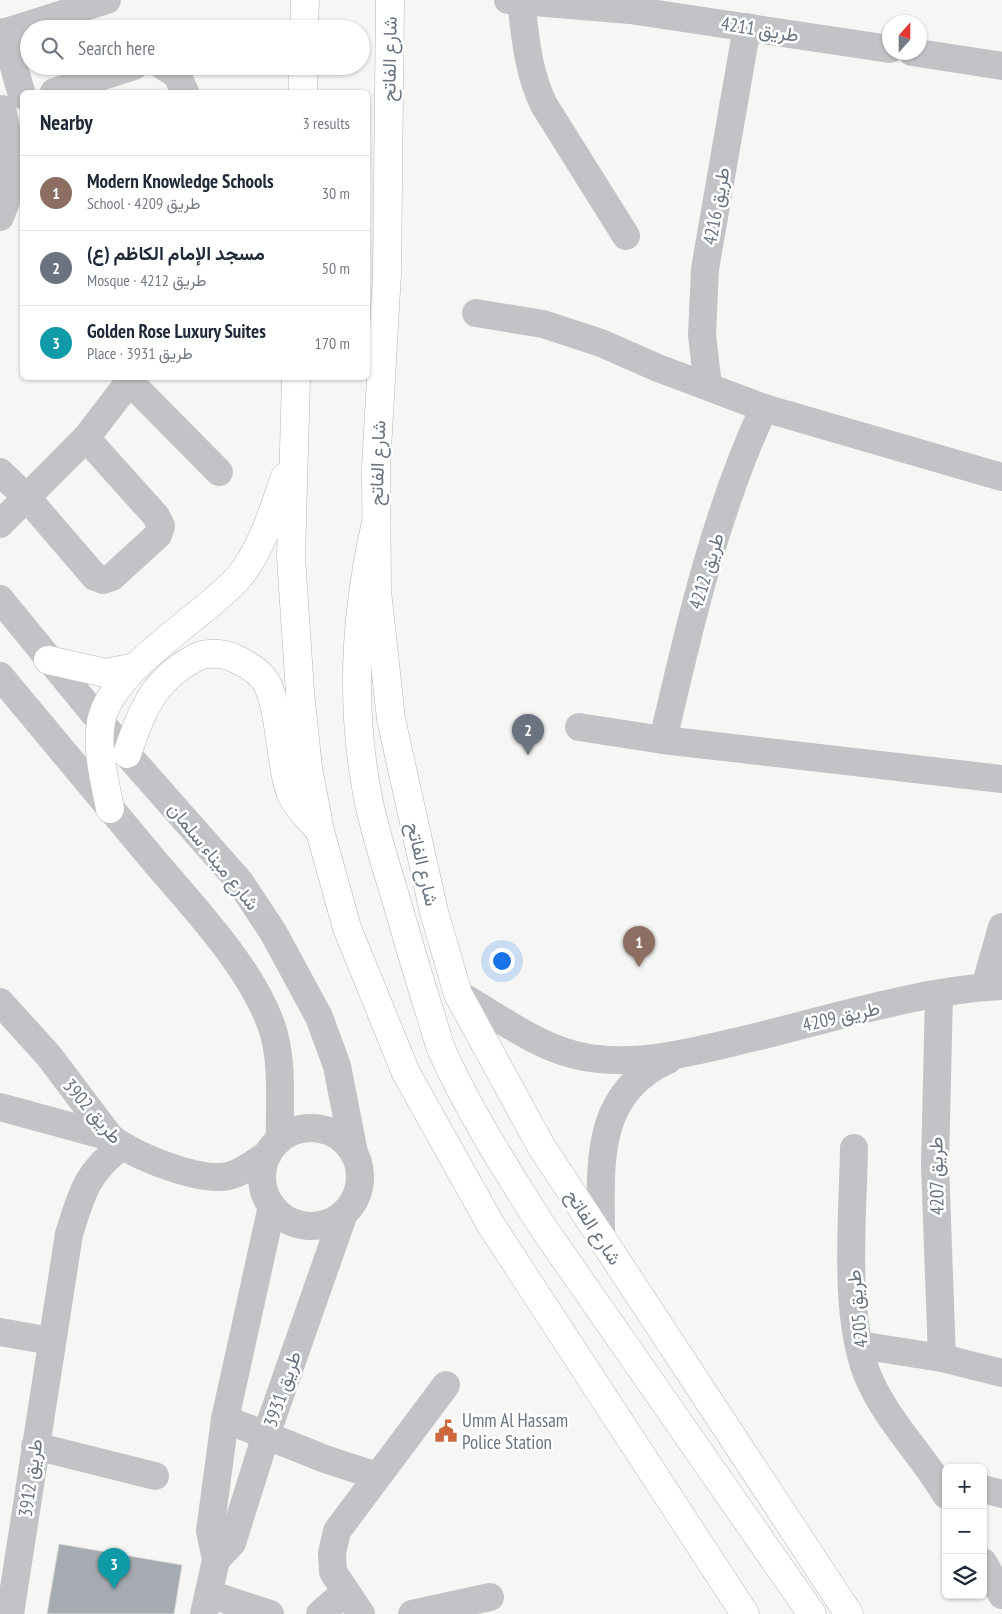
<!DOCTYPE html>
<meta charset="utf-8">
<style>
:root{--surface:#fff;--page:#f6f6f7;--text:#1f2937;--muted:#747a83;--line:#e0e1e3;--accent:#2563eb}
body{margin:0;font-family:"PT Sans Narrow",Vazirmatn,sans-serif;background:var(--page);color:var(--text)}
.controls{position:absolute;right:15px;bottom:15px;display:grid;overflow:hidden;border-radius:8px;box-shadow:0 1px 4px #0004}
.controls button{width:45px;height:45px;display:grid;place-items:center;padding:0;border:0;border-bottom:1px solid var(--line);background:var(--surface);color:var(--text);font:25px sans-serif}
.compass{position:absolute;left:882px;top:15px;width:45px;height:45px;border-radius:50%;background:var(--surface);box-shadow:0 1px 4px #0004;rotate:21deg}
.you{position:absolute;left:501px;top:960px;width:18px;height:18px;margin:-12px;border:4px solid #fff;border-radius:50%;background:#1a73e8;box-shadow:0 0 0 8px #1a73e833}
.badge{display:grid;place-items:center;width:32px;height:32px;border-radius:50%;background:var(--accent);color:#fff;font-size:16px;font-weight:700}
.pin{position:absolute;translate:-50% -41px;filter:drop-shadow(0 1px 2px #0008)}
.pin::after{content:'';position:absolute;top:26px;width:18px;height:15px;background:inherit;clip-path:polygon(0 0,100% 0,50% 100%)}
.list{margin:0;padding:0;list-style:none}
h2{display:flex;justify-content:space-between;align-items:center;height:65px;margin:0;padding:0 20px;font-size:21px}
h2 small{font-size:16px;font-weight:400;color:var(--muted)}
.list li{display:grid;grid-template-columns:32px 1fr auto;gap:15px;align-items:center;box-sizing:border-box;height:75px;padding:0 20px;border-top:1px solid var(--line)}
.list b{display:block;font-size:19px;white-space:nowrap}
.list p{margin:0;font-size:16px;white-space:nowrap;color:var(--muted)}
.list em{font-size:16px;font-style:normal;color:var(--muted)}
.icon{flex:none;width:28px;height:28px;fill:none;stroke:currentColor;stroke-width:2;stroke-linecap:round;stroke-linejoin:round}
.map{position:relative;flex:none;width:1002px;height:1614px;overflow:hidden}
.search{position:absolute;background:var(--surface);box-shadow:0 1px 4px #0004;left:20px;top:20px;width:350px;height:55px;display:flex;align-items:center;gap:12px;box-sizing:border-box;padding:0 18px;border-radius:28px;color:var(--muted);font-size:19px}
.panel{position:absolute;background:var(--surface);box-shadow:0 1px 4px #0004;left:20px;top:90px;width:350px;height:290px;border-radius:8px}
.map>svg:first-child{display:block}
.building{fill:#a5abb1;stroke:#d8d8d6}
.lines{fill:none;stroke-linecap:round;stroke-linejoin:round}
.major-casing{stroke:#b2b5b9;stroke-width:29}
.highway-casing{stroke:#b2b5b8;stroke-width:29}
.minor{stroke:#c1c3c7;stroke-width:28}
.major{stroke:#fff;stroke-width:28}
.highway{stroke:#fff;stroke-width:28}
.labels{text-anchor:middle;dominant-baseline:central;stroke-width:5;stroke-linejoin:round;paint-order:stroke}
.street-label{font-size:19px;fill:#6a7581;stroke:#fff}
.poi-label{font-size:19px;fill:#6a7581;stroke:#fff;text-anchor:start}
</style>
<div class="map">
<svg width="1002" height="1614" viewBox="0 0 1002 1614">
<rect width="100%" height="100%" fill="#f6f7f4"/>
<path class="building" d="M 59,1544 L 182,1565 L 174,1614 L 47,1614 Z"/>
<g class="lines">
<defs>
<g id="major">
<path d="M 390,0 L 387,273 L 376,467 L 377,591 L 391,719 L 434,912 L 458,994 L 541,1146 L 849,1614"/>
<path d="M 304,29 L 305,0"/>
<path d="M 303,92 L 303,66"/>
<path d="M 296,378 L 291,557 L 300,692 L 308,768 L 320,831 L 347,928 L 406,1073 L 491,1225 L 745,1614"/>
<path d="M 48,660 L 106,673 L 135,667"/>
<path d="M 127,754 C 142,711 152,681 195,658 C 205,652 221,653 232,657 C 243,662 255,668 263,678 C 281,698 279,768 292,796 C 297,808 310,819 318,829"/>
<path d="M 110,809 C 105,781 96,751 101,722 C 111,668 204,617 239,577 C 262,549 273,511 285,477"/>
</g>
<path id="highway" d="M 375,527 C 354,620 350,710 369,803 C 378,844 392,884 403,923 C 411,952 420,981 429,1010 C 434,1024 437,1040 443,1053 C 470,1113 507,1171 542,1226 L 812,1614"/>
</defs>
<use href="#major" class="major-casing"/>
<use href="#highway" class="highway-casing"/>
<g class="minor">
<path d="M 508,0 L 630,10 L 890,49"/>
<path d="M 521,0 C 525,36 528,73 544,105 L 626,236"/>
<path d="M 4,32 L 22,95"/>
<path d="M 0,34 L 107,0"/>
<path d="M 912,52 L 1002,66"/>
<path d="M 163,66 L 177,75 L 185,92"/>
<path d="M 54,92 L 134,66"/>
<path d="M 0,217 L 10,191 L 12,155 L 2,109"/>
<path d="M 476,313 L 543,324 L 601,343 L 658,368 L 764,408 L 1002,477"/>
<path d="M 130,382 L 219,472"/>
<path d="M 708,386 L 702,335 L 705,269 L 747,27"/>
<path d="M 0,472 L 27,498 L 95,577 L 103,580 L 112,577 L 158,535 L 161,526 L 156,516 L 86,438"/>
<path d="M 0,524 L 86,438 L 132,378"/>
<path d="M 0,599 L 127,754 L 240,882 L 273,932 L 319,1017 L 337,1066 L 354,1153"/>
<path d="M 0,676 C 52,738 104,801 156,863 C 196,910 257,974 274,1034 C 283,1068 279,1104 280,1139"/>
<path d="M 579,727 L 663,740 L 1002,779"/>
<path d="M 663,740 C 689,628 715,513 764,408"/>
<path d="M 985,987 L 1002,927"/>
<path d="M 458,994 C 496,1015 532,1044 575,1055 C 632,1069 692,1052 747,1039 C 827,1020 920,990 1002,986"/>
<path d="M 939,995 L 935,1165 L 942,1358"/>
<path d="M 0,1002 L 49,1056 L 110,1137 C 134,1156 198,1182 228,1176 C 243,1173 255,1162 268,1154"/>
<path d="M 0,1107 L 110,1137"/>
<circle cx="311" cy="1177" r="49"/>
<path d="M 854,1148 C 853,1215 843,1312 867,1374 C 885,1419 922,1454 946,1495"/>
<path d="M 601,1238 C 601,1168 592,1094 668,1060"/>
<path d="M 0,1332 L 51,1341"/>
<path d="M 859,1345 L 942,1358 L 1002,1373"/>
<path d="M 225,1419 L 325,1459 L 377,1476"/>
<path d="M 35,1446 L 155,1476"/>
<path d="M 983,1489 L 1002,1494"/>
<path d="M 216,1560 L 232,1543 L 266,1435 L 344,1213"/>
<path d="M 983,1562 L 1002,1595"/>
<path d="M 209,1594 L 270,1614"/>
<path d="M 10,1614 L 69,1234 C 82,1193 86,1173 122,1146"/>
<path d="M 204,1614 L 216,1560 L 210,1531 L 225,1419 L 272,1206"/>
<path d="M 320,1614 L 345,1592"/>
<path d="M 361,1614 L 333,1572 L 332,1553 L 337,1531 L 446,1385"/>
<path d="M 412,1614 L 490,1597"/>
</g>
<use href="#major" class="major"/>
<use href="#highway" class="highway"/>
</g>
<defs>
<symbol id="civic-bare" viewBox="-9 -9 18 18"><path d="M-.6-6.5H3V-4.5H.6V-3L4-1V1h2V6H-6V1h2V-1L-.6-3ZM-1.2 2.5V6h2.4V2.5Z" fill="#cc673e" stroke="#fff" stroke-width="2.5" paint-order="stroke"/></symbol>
</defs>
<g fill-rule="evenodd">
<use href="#civic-bare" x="430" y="1415" width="32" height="32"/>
</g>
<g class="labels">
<g class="street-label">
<text transform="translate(760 29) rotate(9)">طريق 4211</text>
<text transform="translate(389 59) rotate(-89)">شارع الفاتح</text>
<text transform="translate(716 206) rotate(-80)">طريق 4216</text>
<text transform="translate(377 463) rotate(-88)">شارع الفاتح</text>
<text transform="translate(706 571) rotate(-73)">طريق 4212</text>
<text transform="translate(214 856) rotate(51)">شارع ميناء سلمان</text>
<text transform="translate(423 864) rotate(77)">شارع الفاتح</text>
<text transform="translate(841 1016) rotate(-13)">طريق 4209</text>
<text transform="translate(93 1111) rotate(49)">طريق 3902</text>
<text transform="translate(936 1176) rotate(-91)">طريق 4207</text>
<text transform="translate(594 1227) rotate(57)">شارع الفاتح</text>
<text transform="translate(857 1309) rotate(-96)">طريق 4205</text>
<text transform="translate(282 1389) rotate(-71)">طريق 3931</text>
<text transform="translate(30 1478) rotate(-82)">طريق 3912</text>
</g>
<g class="poi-label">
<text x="462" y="1420">Umm Al Hassam<tspan x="462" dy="22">Police Station</tspan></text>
</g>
</g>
</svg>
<div class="controls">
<button>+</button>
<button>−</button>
<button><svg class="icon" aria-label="layers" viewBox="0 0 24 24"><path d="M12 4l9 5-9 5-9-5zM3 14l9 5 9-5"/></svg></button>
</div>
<svg class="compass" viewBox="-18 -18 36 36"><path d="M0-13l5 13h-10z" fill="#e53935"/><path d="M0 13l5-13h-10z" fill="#747a83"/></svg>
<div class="you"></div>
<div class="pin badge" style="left:639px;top:967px;background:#8d6e63">1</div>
<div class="pin badge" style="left:528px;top:755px;background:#6b7280">2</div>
<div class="pin badge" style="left:114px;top:1589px;background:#0f9aa8">3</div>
<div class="search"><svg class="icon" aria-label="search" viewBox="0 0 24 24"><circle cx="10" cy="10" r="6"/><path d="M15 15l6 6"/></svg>Search here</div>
<section class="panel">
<h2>Nearby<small>3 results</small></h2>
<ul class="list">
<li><span class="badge" style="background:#8d6e63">1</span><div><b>Modern Knowledge Schools</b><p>School · طريق 4209</p></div><em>30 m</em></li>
<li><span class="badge" style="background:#6b7280">2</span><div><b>مسجد الإمام الكاظم (ع)</b><p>Mosque · طريق 4212</p></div><em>50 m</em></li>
<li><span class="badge" style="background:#0f9aa8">3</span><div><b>Golden Rose Luxury Suites</b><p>Place · طريق 3931</p></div><em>170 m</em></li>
</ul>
</section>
</div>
